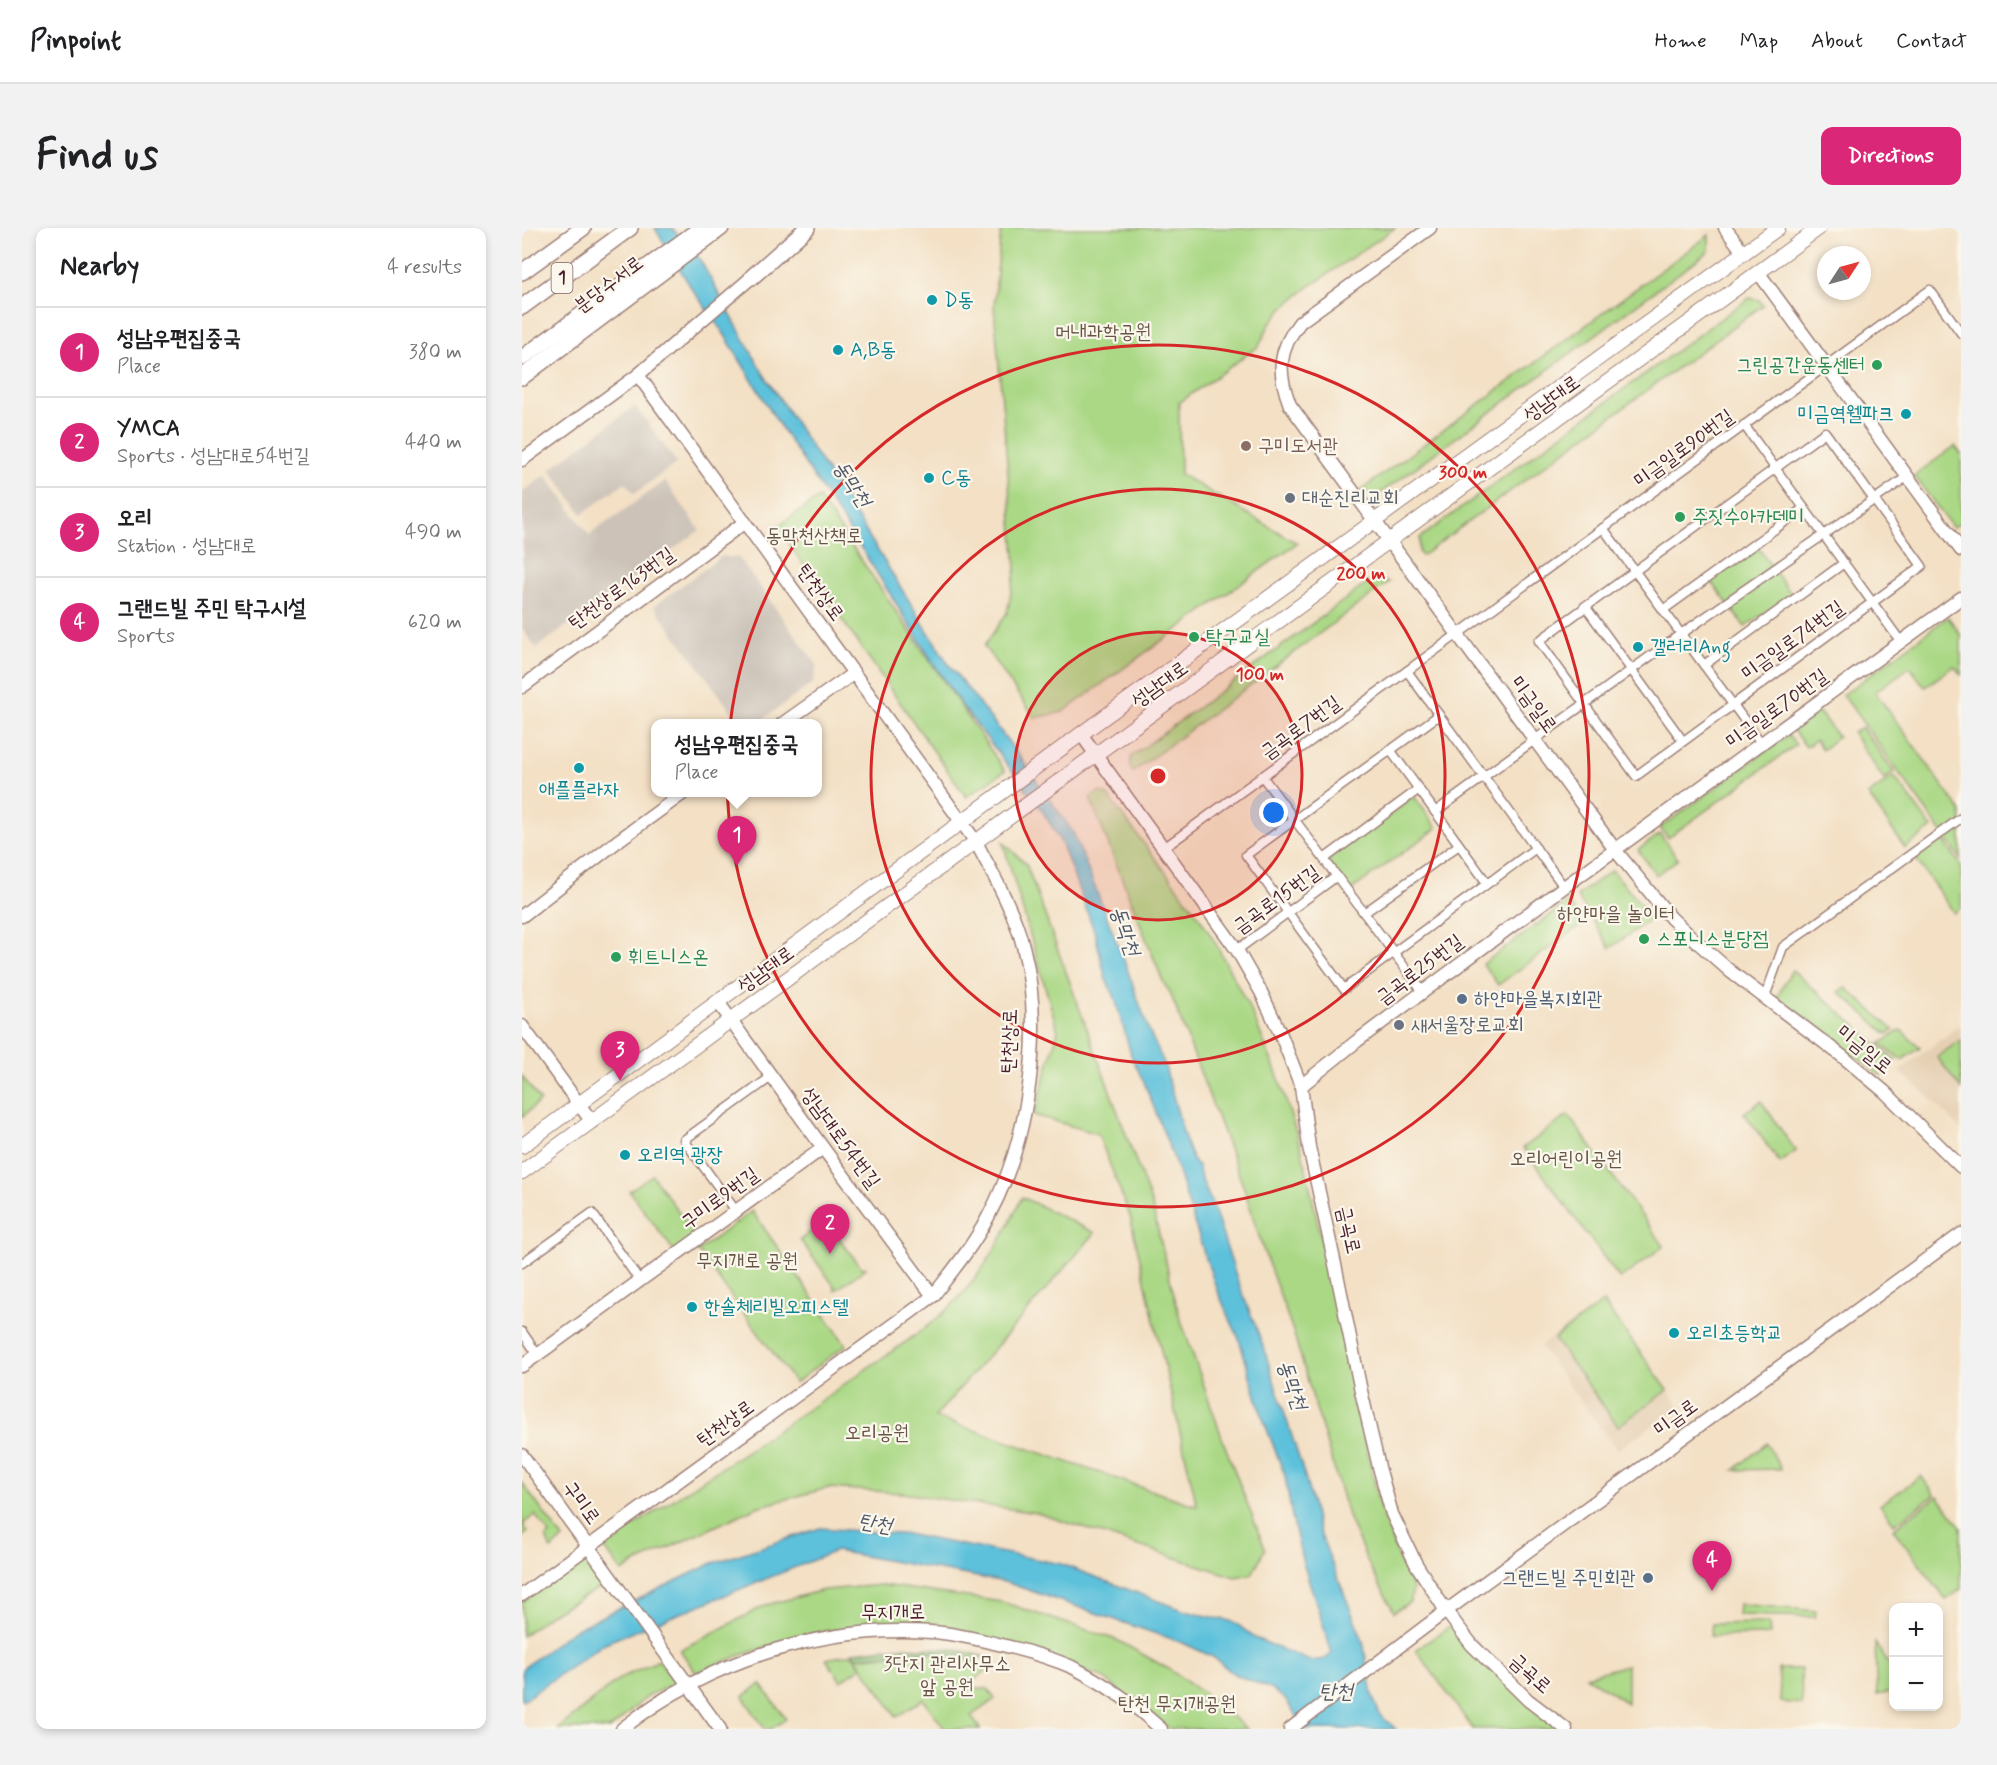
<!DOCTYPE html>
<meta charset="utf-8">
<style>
:root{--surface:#fff;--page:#f2f2f2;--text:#202124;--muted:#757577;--line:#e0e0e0;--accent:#db2777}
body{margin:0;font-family:Mynerve,"Poor Story",sans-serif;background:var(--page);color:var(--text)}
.controls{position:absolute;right:18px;bottom:18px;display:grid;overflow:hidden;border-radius:12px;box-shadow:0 3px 9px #0003}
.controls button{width:54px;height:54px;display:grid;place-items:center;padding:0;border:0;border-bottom:2px solid var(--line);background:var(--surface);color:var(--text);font:30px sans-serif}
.compass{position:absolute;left:1295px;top:18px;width:54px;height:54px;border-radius:50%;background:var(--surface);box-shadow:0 3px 9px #0003;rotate:54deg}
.you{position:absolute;left:752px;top:585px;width:21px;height:21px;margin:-15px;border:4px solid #fff;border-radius:50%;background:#1a73e8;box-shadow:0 0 0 9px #1a73e833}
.badge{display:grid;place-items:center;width:39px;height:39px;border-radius:50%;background:var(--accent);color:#fff;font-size:20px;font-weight:700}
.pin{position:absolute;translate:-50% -50px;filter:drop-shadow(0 2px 3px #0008)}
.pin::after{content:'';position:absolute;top:32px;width:21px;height:18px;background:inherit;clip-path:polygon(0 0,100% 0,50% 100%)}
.popup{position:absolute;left:129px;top:491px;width:171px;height:78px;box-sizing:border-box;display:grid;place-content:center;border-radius:12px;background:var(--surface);filter:drop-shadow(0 2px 4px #0005);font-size:20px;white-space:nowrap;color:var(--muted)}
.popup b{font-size:22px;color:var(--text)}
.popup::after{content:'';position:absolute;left:50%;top:100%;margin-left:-12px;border:12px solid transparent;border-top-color:var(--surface)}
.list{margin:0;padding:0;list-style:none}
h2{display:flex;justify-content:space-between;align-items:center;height:78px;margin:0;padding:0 24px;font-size:26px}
h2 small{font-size:20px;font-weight:400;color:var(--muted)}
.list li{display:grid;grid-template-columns:39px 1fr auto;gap:18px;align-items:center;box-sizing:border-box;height:90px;padding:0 24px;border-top:2px solid var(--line)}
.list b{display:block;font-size:22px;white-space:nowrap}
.list p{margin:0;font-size:20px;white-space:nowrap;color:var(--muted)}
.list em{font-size:20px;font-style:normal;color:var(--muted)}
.map{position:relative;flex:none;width:1439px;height:1501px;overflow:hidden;border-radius:12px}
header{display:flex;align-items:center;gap:36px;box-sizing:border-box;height:84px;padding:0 30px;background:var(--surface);border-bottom:2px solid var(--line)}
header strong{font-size:28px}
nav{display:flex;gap:33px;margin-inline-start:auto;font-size:21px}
.intro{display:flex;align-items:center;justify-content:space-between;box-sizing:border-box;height:144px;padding:0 36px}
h1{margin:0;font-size:42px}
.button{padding:15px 27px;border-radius:12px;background:var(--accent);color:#fff;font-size:21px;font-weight:700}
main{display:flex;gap:36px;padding:0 36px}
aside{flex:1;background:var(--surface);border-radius:12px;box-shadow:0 3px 9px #0003}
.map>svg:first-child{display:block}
.built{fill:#e6d0b4}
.industrial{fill:#ccc2b8}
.green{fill:#aad885;stroke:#7a7c58;stroke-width:1.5}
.forest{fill:#87b872;stroke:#686c4e;stroke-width:1.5}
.water{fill:#5dc1db;stroke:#547083;stroke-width:1.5}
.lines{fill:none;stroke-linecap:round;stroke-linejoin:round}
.street-casing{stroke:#9e8078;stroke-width:11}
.secondary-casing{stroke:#9e8078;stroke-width:15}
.primary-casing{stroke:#9e8078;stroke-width:16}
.highway-casing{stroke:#9e8078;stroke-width:18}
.street{stroke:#fff;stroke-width:8}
.secondary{stroke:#fff;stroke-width:12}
.primary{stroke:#fff;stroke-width:14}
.highway{stroke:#fff;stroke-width:15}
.ring{fill:none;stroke:#d62828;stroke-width:3}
.culture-dot{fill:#0f9aa8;stroke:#fbf7ec;stroke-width:2}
.leisure-dot{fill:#2e9e5b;stroke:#fbf7ec;stroke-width:2}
.education-dot{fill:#8d6e63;stroke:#fbf7ec;stroke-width:2}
.worship-dot{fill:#6b7280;stroke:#fbf7ec;stroke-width:2}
.service-dot{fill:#5c6f8a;stroke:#fbf7ec;stroke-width:2}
.labels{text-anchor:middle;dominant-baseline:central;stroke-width:4.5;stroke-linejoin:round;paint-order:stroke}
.shield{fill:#fbf7ec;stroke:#7f6065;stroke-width:1.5}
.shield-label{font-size:18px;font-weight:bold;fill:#4a1f2b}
.street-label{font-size:20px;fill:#4a1f2b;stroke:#fbf7ec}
.culture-label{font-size:20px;fill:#0d838f;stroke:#fbf7ec;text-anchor:start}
.park-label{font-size:20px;fill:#675646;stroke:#fbf7ec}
.leisure-label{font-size:20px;fill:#27864d;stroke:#fbf7ec;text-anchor:start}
.education-label{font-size:20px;fill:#785e54;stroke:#fbf7ec;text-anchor:start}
.worship-label{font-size:20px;fill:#5b616d;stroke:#fbf7ec;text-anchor:start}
.service-label{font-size:20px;fill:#4e5e75;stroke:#fbf7ec;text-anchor:start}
.water-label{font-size:21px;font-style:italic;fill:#515869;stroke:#fbf7ec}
.centre{fill:#d62828;stroke:#fbf7ec;stroke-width:3}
.ring-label{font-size:18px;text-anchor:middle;font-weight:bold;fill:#d62828;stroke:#fbf7ec;stroke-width:4.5;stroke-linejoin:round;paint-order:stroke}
</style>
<header>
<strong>Pinpoint</strong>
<nav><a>Home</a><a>Map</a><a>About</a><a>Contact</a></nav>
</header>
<div class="intro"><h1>Find us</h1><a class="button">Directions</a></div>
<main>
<aside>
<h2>Nearby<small>4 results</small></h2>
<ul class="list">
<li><span class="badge">1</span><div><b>성남우편집중국</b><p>Place</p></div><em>380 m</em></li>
<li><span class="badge">2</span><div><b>YMCA</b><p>Sports · 성남대로54번길</p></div><em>440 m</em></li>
<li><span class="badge">3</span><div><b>오리</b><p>Station · 성남대로</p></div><em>490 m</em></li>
<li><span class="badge">4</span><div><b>그랜드빌 주민 탁구시설</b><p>Sports</p></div><em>620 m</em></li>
</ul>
</aside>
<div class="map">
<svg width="1439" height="1501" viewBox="0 0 1439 1501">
<rect width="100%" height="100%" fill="#fbf7ec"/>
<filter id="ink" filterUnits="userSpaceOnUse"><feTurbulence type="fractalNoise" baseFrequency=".0167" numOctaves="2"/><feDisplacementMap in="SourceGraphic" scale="12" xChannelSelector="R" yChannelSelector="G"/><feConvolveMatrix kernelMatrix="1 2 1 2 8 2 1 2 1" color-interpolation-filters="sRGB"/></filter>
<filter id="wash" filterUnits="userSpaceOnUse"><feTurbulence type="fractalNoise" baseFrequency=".008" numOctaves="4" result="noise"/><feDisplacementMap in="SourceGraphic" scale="24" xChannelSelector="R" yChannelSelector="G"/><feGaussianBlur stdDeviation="1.35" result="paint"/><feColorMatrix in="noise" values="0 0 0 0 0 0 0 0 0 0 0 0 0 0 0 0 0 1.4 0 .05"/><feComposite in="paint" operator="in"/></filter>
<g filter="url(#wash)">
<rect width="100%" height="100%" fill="#f3e0c5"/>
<g class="built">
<path d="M 1439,796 L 1439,902 L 1407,869 L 1377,843 Z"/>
<path d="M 1081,1073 L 1158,1179 L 1095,1222 L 1018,1118 Z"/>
</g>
<g class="industrial">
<path d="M 113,178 L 155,235 L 112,266 L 103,254 L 60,286 L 28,241 Z"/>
<path d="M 24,247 L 67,307 L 143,253 L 178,302 L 14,420 L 0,401 L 0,264 Z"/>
<path d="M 200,328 L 217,330 L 295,437 L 291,455 L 236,495 L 218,495 L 132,378 Z"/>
</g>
<g class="green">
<path d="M 479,0 L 873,0 L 784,61 L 761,80 L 747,97 L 737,118 L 657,175 L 658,246 L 775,315 L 541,484 L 513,490 L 462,418 L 485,385 L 494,340 L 472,79 Z"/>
<path d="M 1187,7 L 1187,23 L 855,268 L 838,263 Z"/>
<path d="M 1227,70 L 1237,72 L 1241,77 L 900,328 L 897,324 L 898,310 Z"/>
<path d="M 1433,218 L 1439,226 L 1439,294 L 1431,300 L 1392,248 Z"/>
<path d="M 297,270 L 483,543 L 444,569 L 255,299 Z"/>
<path d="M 1235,318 L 1269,366 L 1223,399 L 1188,352 Z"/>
<path d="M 851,351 L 867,354 L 611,544 L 608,540 L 609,529 Z"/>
<path d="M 1426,389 L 1439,407 L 1439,447 L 1432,438 L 1403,459 L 1388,439 L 1353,464 L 1439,583 L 1439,631 L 1321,467 Z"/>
<path d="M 1297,484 L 1316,509 L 1300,522 L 1294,512 L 1284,519 L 1271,503 Z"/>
<path d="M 1340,499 L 1372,544 L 1362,552 L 1331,505 Z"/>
<path d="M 1266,507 L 1274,517 L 1146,610 L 1138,600 Z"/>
<path d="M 1372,548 L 1410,600 L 1383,620 L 1346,567 Z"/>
<path d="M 577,564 L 585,567 L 676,687 L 693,714 L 730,785 L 757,851 L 780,923 L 858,1280 L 875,1326 L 891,1361 L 888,1374 L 872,1384 L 849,1341 L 827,1291 L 771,1103 L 740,1018 L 722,960 L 648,764 L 642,756 L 568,570 Z"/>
<path d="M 892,568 L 915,600 L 828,663 L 805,632 Z"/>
<path d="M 1138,606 L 1156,631 L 1134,647 L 1116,622 Z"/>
<path d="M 1420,610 L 1439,637 L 1439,680 L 1432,685 L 1393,630 Z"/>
<path d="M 481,614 L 504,636 L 629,974 L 657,1087 L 703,1218 L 743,1321 L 730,1346 L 713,1349 L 515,1285 L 381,1265 L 306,1260 L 235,1279 L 114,1335 L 100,1344 L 81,1318 C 168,1260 256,1204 341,1143 C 377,1118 419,1094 447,1058 C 469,1031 486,1000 500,969 L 573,1005 L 413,1189 L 675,1278 L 608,988 L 576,906 L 512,887 L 536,803 Z"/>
<path d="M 1090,642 L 1130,690 L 1088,720 L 1055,668 Z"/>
<path d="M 1046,674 L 1062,695 L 976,757 L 961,736 Z"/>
<path d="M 1270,742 L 1373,832 L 1359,848 L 1255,769 Z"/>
<path d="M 1324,760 L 1372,802 L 1365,806 L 1317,764 Z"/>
<path d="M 1379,802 L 1398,820 L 1380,832 L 1358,816 Z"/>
<path d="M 1439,812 L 1439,861 L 1415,829 Z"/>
<path d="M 0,848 L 18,873 L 0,889 Z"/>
<path d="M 1239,873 L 1274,923 L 1258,935 L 1222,885 Z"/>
<path d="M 1046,887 L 1142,1018 L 1098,1051 L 1001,920 Z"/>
<path d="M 130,947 L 174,1008 L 152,1023 L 107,963 Z"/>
<path d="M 230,983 L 324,1117 L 273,1155 L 176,1023 Z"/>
<path d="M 303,992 L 339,1039 L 344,1040 L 313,1063 L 313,1059 L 278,1012 Z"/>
<path d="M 1081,1074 L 1146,1162 L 1096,1198 L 1032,1111 Z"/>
<path d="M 1245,1215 L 1259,1241 L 1212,1242 Z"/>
<path d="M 1399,1248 L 1413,1267 L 1372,1296 L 1358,1277 Z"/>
<path d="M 0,1255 L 41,1311 L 29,1322 L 24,1309 L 28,1306 L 13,1287 L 1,1296 L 6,1304 L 0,1309 Z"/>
<path d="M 1416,1268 L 1439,1299 L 1439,1361 L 1424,1372 L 1371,1301 Z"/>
<path d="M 65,1326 L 87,1355 L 29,1386 L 0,1408 L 0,1374 Z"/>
<path d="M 360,1357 L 480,1374 L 595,1412 L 645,1440 L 681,1465 L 725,1501 L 648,1501 L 580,1449 L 431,1400 L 372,1397 L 332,1399 L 305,1403 L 256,1415 L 214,1429 L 174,1445 L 158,1422 L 244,1377 L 302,1362 Z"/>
<path d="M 1217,1376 L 1294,1383 L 1293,1389 L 1216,1387 Z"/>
<path d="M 933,1395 L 1044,1501 L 951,1501 L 894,1422 Z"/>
<path d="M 1247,1395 L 1248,1407 L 1188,1408 L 1190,1396 Z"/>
<path d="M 1353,1415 L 1371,1443 L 1371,1464 L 1355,1467 Z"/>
<path d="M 385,1425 C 412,1425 443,1425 465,1442 L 444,1459 L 466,1461 L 473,1471 L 449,1488 L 458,1501 L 423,1501 L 401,1471 L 375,1489 L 334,1430 Z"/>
<path d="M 330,1426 L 339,1439 L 319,1453 L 304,1431 Z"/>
<path d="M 137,1432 L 154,1455 L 127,1467 L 88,1501 L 36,1501 L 97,1451 Z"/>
<path d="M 1105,1437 L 1105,1475 L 1064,1448 Z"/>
<path d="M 1256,1441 L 1279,1441 L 1280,1476 L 1259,1474 Z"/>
<path d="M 239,1456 L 264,1491 L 249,1501 L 243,1501 L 221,1469 Z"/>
</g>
<path class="forest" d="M 373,1419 L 430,1421 L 461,1428 L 454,1433 L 410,1424 L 334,1429 L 330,1424 Z"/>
<path class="water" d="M 133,0 L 150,0 L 177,30 L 241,145 L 333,286 L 425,434 L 493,522 L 551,604 L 603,735 L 627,803 L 642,835 L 664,915 L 671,933 L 677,940 L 678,948 L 691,978 L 716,1054 L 739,1112 L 784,1252 L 796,1300 L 841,1413 L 850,1467 L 858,1487 L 874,1501 L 784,1501 L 762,1470 L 747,1460 L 712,1446 L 691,1429 L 661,1415 L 483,1354 L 314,1323 L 83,1415 L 0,1473 L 0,1441 L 50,1403 L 191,1335 L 298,1300 L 389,1307 L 539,1336 L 663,1383 L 712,1394 L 733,1410 L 788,1433 L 803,1431 L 810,1425 L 780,1331 L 770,1289 L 763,1248 L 740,1188 L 717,1111 L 695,1062 L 682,1025 L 652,931 L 622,854 L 610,830 L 592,767 L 584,752 L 573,705 L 539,614 L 520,582 L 438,475 L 410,433 L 343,326 L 256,195 L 201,104 L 170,61 Z"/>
</g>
<g filter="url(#ink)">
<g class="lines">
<defs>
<g id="street">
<path d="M 1222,197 L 1379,414"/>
<path d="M 1303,204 L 1400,338 L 1114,548 L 1017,413 Z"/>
<path d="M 1081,300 L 1240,516"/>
<path d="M 1063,378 L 1161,513"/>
<path d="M 1141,382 L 1282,280"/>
<path d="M 1182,437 L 1322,335"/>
<path d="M 885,443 L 1042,659"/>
<path d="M 917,487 L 724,627 L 822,761 L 1014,620"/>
<path d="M 869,523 L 965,655"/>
<path d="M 740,548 L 901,764"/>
<path d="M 913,584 L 1159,406 L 1379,253"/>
<path d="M 642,620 L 1408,62 L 1439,105"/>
<path d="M 802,631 L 897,561"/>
<path d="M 842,685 L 937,617"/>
<path d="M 715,722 L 815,648"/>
<path d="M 1243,769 L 1261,719 L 1439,590"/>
<path d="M 214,983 L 162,912 L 249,849"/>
<path d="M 0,1035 L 70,985 L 118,1053"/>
<path d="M 0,1104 L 16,1127"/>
</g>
<g id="secondary">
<path d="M 908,0 L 778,94 C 756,122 755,144 768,177 L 1094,623 L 1149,690 L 1165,705 L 1209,744 L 1320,828 L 1363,864 L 1439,939"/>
<path d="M 1203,0 L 1222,25"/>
<path d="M 1236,44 L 1439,322"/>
<path d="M 0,232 L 116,147 L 230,49"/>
<path d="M 0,459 L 223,294"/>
<path d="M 260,496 L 332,445"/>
<path d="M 559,506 L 715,722 L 739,764 L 759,807 L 779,858 L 787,919 L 814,1041 L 839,1163 L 857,1239 L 870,1286 L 894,1336 L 924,1383 L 950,1417 L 1006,1472 L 1044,1501"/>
<path d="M 0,688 L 97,612 L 163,564"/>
<path d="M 196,774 L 301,920 L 411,1068"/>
<path d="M 0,798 L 70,894"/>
<path d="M 779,858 L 835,813 L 1042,659 L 1439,370"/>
<path d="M 0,1138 L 301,920"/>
<path d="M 0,1227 L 198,1501"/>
<path d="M 0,1367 L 411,1068 C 431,1042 451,1018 466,989 C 507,913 523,803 501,718 C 492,682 471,647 454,614 L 116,147"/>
<path d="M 100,1501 C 185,1433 301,1396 410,1404 C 432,1405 454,1411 476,1416 C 501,1422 527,1429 550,1439 C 582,1455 613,1477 639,1501"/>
<path d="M 768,1501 L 924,1383 L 1439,1006"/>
</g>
<g id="primary">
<path d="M 0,918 L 559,506 L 1256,0"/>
<path d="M 0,944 L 1297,0"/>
</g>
<g id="highway">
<path d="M 0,44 L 61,0"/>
<path d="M 230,49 L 285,0"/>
<path d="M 0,79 L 108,0"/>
<path d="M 0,130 L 179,0"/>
<path d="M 0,149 L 199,0"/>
</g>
</defs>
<use href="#street" class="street-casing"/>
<use href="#secondary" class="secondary-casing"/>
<use href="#primary" class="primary-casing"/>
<use href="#highway" class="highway-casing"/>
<use href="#street" class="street"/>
<use href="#secondary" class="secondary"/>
<use href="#primary" class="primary"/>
<use href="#highway" class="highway"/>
</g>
</g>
<circle cx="636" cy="548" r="144" fill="#d62828" fill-opacity=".12"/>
<g class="ring">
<circle cx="636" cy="548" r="144"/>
<circle cx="636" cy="548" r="287"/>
<circle cx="636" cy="548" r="431"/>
</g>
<g class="culture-dot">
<circle cx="410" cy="72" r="6"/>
<circle cx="316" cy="122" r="6"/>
<circle cx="1384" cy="186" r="6"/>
<circle cx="407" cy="250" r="6"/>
<circle cx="1116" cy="419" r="6"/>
<circle cx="57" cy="540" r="6"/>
<circle cx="103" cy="927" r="6"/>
<circle cx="170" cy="1079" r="6"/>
<circle cx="1152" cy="1105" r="6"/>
</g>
<g class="leisure-dot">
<circle cx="1355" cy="137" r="6"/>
<circle cx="1158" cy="289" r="6"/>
<circle cx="672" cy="409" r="6"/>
<circle cx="1122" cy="711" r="6"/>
<circle cx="94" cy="729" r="6"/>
</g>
<circle class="education-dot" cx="724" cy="218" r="6"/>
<g class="worship-dot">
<circle cx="768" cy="270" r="6"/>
<circle cx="877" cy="797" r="6"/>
</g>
<g class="service-dot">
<circle cx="940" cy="771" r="6"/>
<circle cx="1126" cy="1350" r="6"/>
</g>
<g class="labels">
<rect class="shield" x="29.5" y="35" width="21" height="30" rx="4.5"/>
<g class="shield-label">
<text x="40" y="50">1</text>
</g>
<g class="street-label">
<text transform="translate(87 57) rotate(-37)">분당수서로</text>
<text transform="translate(1030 171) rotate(-36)">성남대로</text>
<text transform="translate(1162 221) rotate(-36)">미금일로90번길</text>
<text transform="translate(100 361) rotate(-36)">탄천상로163번길</text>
<text transform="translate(298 365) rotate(54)">탄천상로</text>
<text transform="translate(1271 413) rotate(-36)">미금일로74번길</text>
<text transform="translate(638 457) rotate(-36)">성남대로</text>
<text transform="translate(1011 477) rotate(54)">미금일로</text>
<text transform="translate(1255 481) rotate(-36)">미금일로70번길</text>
<text transform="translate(779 500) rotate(-36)">금곡로7번길</text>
<text transform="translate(755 672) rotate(-36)">금곡로15번길</text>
<text transform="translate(244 742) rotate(-36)">성남대로</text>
<text transform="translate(898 742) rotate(-37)">금곡로25번길</text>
<text transform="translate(488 813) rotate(-88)">탄천상로</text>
<text transform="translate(1342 822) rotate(39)">미금일로</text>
<text transform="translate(318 910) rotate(54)">성남대로54번길</text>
<text transform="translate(198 971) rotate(-36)">구미로9번길</text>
<text transform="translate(826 1002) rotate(77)">금곡로</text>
<text transform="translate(1154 1190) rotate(-36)">미금로</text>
<text transform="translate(204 1196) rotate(-36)">탄천상로</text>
<text transform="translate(59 1275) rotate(54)">구미로</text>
<text transform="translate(371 1385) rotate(-1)">무지개로</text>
<text transform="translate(1008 1446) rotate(42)">금곡로</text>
</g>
<g class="culture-label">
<text x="422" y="72">D동</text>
<text x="328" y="122">A,B동</text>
<text x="1372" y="186" text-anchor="end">미금역웰파크</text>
<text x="419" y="250">C동</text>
<text x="1128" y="419">갤러리Ang</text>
<text x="57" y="562" text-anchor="middle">애플플라자</text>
<text x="115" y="927">오리역 광장</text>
<text x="182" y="1079">한솔체리빌오피스텔</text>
<text x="1164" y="1105">오리초등학교</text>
</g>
<g class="park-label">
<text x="581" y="104">머내과학공원</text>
<text x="292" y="308">동막천산책로</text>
<text x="1094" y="686">하얀마을 놀이터</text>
<text x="1044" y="931">오리어린이공원</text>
<text x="225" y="1033">무지개로 공원</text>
<text x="355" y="1205">오리공원</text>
<text x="425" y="1436">3단지 관리사무소<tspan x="425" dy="23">앞 공원</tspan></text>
<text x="655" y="1476">탄천 무지개공원</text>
</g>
<g class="leisure-label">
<text x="1343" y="137" text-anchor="end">그린공간운동센터</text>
<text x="1170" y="289">주짓수아카데미</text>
<text x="684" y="409">탁구교실</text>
<text x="1134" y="711">스포니스분당점</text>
<text x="106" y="729">휘트니스온</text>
</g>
<g class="education-label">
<text x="736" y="218">구미도서관</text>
</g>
<g class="worship-label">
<text x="780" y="270">대순진리교회</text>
<text x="889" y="797">새서울장로교회</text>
</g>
<g class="service-label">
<text x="952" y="771">하얀마을복지회관</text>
<text x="1114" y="1350" text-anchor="end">그랜드빌 주민회관</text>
</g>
<g class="water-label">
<text transform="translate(330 256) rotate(57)">동막천</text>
<text transform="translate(603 703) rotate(71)">동막천</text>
<text transform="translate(770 1157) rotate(71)">동막천</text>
<text transform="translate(353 1296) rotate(9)">탄천</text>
<text x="814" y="1464">탄천</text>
</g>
</g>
<circle cx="636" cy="548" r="9" class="centre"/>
<g class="ring-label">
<text x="941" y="250">300 m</text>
<text x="839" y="351">200 m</text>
<text x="738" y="452">100 m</text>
</g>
</svg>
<div class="controls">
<button>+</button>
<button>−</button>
</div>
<svg class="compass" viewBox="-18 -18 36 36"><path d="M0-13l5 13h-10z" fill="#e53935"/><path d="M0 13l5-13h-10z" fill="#757577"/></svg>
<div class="you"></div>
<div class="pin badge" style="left:215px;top:638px">1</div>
<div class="popup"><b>성남우편집중국</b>Place</div>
<div class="pin badge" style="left:308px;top:1026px">2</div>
<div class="pin badge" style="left:98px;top:853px">3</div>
<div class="pin badge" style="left:1190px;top:1363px">4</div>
</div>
</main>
